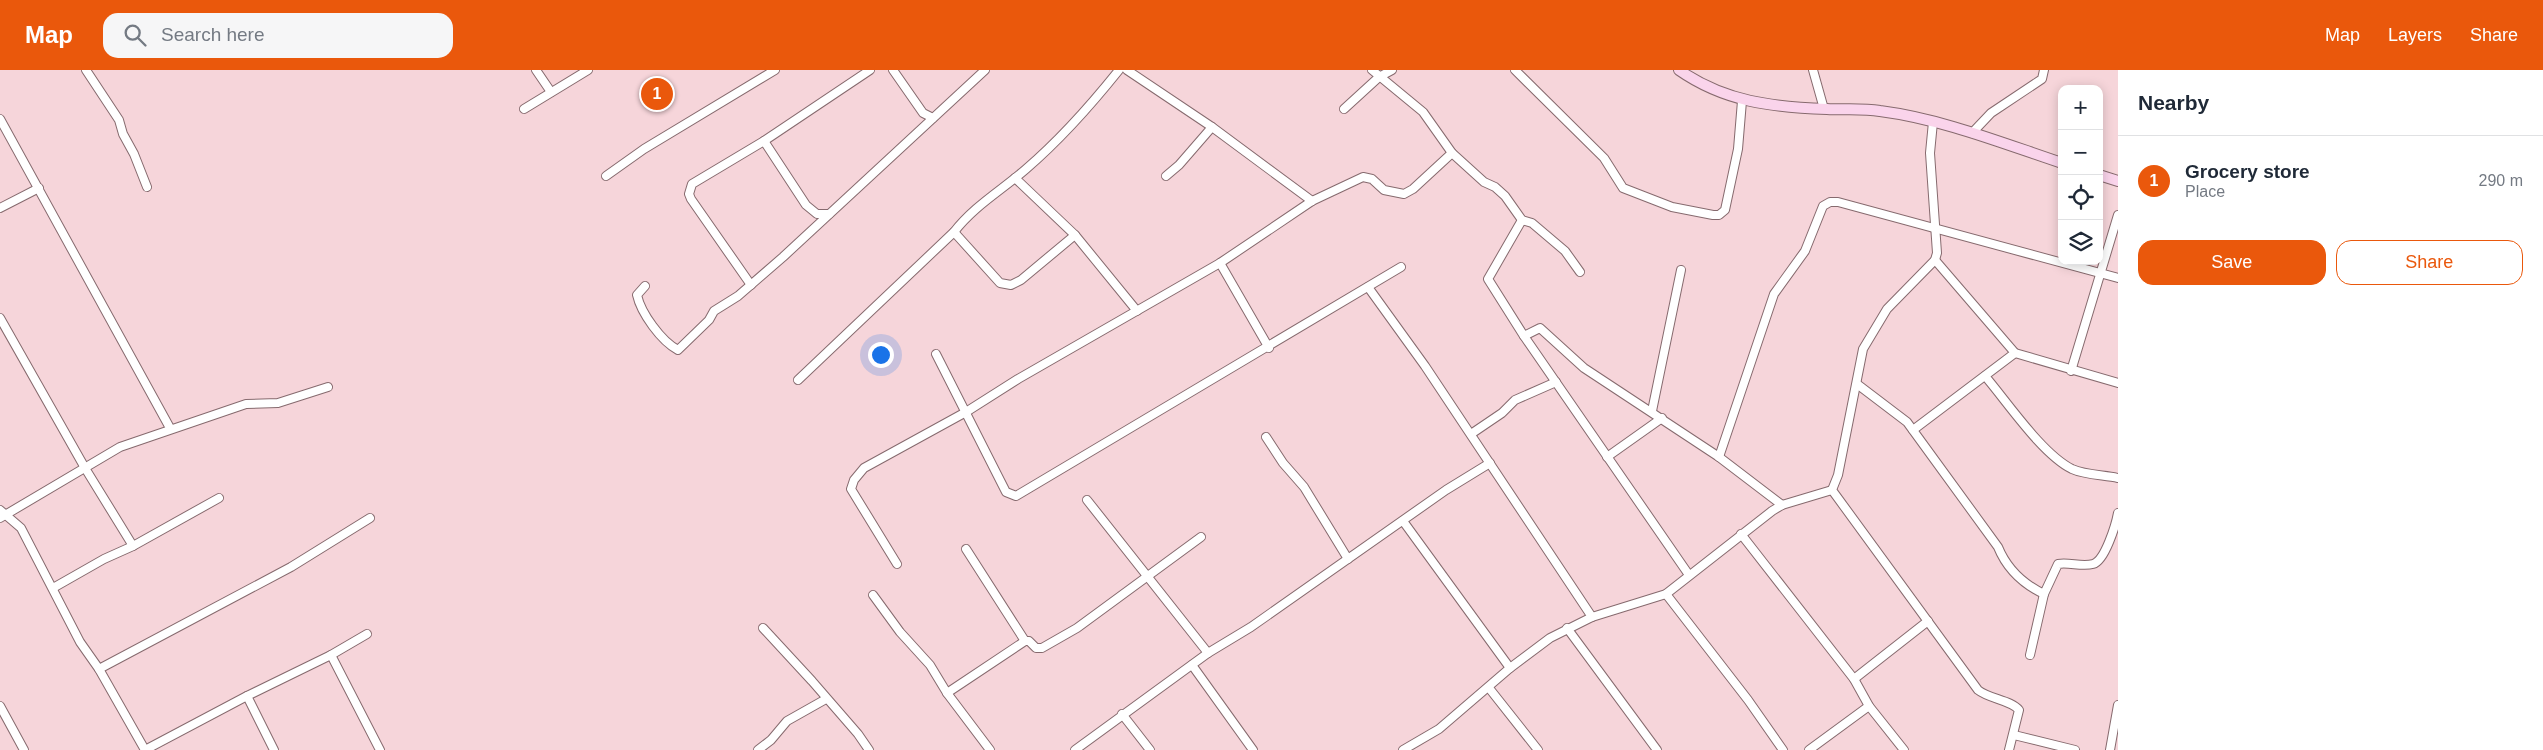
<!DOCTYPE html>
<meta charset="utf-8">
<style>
:root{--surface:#fff;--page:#f6f6f7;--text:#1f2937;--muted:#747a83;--line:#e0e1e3;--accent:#ea580c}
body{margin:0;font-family:Helvetica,sans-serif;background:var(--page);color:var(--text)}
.controls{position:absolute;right:15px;top:15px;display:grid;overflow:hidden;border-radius:10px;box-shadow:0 2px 12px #0003}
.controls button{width:45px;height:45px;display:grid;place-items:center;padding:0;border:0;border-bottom:1px solid var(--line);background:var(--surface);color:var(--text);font:25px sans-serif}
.you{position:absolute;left:880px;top:284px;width:18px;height:18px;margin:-12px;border:4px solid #fff;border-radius:50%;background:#1a73e8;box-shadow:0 0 0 8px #1a73e833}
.badge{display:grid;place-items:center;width:32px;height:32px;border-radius:50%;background:var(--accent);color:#fff;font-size:16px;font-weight:700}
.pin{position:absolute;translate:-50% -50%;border:2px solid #fff;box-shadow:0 1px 5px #0006}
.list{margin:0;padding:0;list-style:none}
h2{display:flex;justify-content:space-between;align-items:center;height:65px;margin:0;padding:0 20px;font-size:21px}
h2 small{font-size:16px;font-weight:400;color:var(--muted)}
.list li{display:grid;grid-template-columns:32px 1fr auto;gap:15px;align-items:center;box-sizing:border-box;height:90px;padding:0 20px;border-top:1px solid var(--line)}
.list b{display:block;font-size:19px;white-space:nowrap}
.list p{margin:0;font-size:16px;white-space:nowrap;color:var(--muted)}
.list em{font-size:16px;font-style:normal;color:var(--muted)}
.actions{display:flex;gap:10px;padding:15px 20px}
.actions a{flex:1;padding:11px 0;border:1px solid var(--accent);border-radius:15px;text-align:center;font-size:18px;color:var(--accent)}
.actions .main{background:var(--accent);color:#fff}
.icon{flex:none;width:28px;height:28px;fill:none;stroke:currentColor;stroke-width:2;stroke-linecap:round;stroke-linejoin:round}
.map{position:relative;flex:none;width:2118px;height:680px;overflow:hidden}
header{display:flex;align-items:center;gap:30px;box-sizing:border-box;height:70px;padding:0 25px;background:var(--accent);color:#fff}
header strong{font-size:24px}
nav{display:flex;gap:28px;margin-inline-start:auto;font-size:18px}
.search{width:350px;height:45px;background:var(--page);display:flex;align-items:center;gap:12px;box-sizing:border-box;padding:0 18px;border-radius:15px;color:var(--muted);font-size:19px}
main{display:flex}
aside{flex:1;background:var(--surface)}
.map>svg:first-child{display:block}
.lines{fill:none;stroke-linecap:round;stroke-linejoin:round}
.street-casing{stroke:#866a6e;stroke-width:10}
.secondary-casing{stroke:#866a6e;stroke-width:12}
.street{stroke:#fff;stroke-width:8}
.secondary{stroke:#fad4eb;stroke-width:10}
</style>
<header>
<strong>Map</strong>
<div class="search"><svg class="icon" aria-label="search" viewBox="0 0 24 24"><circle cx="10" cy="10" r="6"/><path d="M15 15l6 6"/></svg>Search here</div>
<nav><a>Map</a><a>Layers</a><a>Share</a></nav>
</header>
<main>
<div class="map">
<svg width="2118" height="680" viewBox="0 0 2118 680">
<rect width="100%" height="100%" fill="#f6d5da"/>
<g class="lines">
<defs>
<g id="street">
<path d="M 86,0 L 119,50 L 123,64 L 134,84 L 147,117"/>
<path d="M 536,0 L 551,22"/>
<path d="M 893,0 L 923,43 L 933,48"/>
<path d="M 1127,0 L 1212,57 L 1312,131"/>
<path d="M 1372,0 L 1423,42 L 1452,83 L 1484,112 L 1495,117 L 1505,126 L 1522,150 L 1532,153 L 1565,181 L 1580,202"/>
<path d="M 1515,0 L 1604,88 L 1623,118 L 1672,137 L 1713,145 L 1719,145 L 1725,140 L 1738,79 L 1742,31"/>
<path d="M 1813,0 L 1824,39"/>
<path d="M 524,39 L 588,0"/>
<path d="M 1344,39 L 1379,7 L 1392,0"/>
<path d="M 0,49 L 170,358"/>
<path d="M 1933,52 L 1930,83 L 1937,183 L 1935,190 L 1887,239 L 1863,279 L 1838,405 L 1832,420 L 1978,620 C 1989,629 2011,630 2019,640 L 2009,680"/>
<path d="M 1972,63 L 1991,43 L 2042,9 L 2044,0"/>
<path d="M 764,71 L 806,135 L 817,144 L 829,144"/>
<path d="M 606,106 L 644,79 L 775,0"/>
<path d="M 1166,106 L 1179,95 L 1212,57"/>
<path d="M 1015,108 L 1075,165 L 1137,241"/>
<path d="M 0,138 L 39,118"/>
<path d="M 1522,150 L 1488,209 L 1524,266 L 1689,505"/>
<path d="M 954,162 L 1000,213 L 1011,215 L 1021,210 L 1075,165"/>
<path d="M 1220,193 L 1269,278"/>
<path d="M 751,215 L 691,129 L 689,124 L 692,114 L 764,71 L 870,0"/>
<path d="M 645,216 L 637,225 C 641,243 661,271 678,280 L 709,250 L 714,241 L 738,226 L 783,187 L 985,0"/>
<path d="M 1368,217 L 1425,296 L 1592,547"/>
<path d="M 0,248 L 85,398 L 133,476 L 219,428"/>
<path d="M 1524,266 L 1540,258 L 1584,298 L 1719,387 L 1782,435"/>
<path d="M 2015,283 L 2118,313"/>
<path d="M 936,284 L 1006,422 L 1016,426 L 1401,197"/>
<path d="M 2071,301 L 2118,145"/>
<path d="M 1985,306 C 2008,333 2042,384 2072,399 C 2085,405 2104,405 2118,408"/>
<path d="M 798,310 L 954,162 C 974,136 1002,120 1026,99 C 1061,69 1091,35 1119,0"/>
<path d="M 1857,314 L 1907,352 L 1998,477 C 2007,499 2023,514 2044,524 L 2058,494 C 2069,492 2082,497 2093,494 C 2105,491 2116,454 2118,443"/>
<path d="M 1652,341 L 1681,200"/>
<path d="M 1913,360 L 2015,283 L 1935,190"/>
<path d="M 1471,364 L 1502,343 L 1515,330 L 1556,312"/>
<path d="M 1266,367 L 1283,393 L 1304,417 L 1348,489"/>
<path d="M 1607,387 L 1662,348"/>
<path d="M 1719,387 L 1774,224 L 1805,181 L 1823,136 L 1830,132 L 1838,132 L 2118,208"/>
<path d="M 1087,430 L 1208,583"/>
<path d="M 0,440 L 21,458 L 80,572 L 99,599 L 145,680"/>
<path d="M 0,448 L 120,377 L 246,334 L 278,333 L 328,317"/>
<path d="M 1403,451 L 1510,598"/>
<path d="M 1741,464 L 1854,609 L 1869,636 L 1904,680"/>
<path d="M 966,479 L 1025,571"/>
<path d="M 897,494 L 851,419 L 854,410 L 864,398 L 966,342 L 1018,309 L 1220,193 L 1312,131 L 1363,107 L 1372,109 L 1384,120 L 1404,124 L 1413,119 L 1452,83"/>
<path d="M 53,518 L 104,489 L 133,476"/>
<path d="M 1666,524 L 1748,630 L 1783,680"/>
<path d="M 873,525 L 900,562 L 930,595 L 947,623 L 990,680"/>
<path d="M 763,558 L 812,611 L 858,664 L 869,680"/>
<path d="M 1567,558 L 1657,680"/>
<path d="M 331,585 L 367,564"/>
<path d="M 2030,585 L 2044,524"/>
<path d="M 1192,595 L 1253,680"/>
<path d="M 99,599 L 291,497 L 370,448"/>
<path d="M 1854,609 L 1928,551"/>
<path d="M 1489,618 L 1538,680"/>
<path d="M 947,623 L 1025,571 L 1029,571 L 1036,578 L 1042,578 L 1077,558 L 1201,467"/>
<path d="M 247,626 L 274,680"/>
<path d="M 0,636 L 24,680"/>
<path d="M 1122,644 L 1150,680"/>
<path d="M 2014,665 L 2075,680"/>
<path d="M 145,680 L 247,626 L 331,585 L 380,680"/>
<path d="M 758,680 L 771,670 L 787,651 L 826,629"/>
<path d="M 1075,680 L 1208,583 L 1251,557 L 1446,420 L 1490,393"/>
<path d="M 1403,680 L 1439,659 L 1510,598 L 1550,568 L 1592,547 L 1666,524 L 1772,441 L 1782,435 L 1832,420"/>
<path d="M 1809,680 L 1869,636"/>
<path d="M 2110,680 L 2118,635"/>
</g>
<g id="secondary">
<path d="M 1679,0 C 1725,32 1772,37 1827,39 C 1844,40 1862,38 1880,41 C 1942,49 2002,73 2062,93"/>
<path d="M 2099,105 L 2118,111"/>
</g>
</defs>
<use href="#street" class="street-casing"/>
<use href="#secondary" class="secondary-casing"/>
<use href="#street" class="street"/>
<use href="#secondary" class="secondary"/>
</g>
</svg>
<div class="controls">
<button>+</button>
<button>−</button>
<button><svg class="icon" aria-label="locate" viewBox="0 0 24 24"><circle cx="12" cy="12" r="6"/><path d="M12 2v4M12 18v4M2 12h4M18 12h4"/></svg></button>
<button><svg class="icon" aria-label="layers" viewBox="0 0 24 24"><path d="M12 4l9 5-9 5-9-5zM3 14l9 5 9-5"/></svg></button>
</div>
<div class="you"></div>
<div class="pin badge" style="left:657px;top:24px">1</div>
</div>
<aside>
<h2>Nearby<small></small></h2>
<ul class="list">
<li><span class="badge">1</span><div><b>Grocery store</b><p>Place</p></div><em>290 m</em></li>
</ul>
<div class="actions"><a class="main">Save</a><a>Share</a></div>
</aside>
</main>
